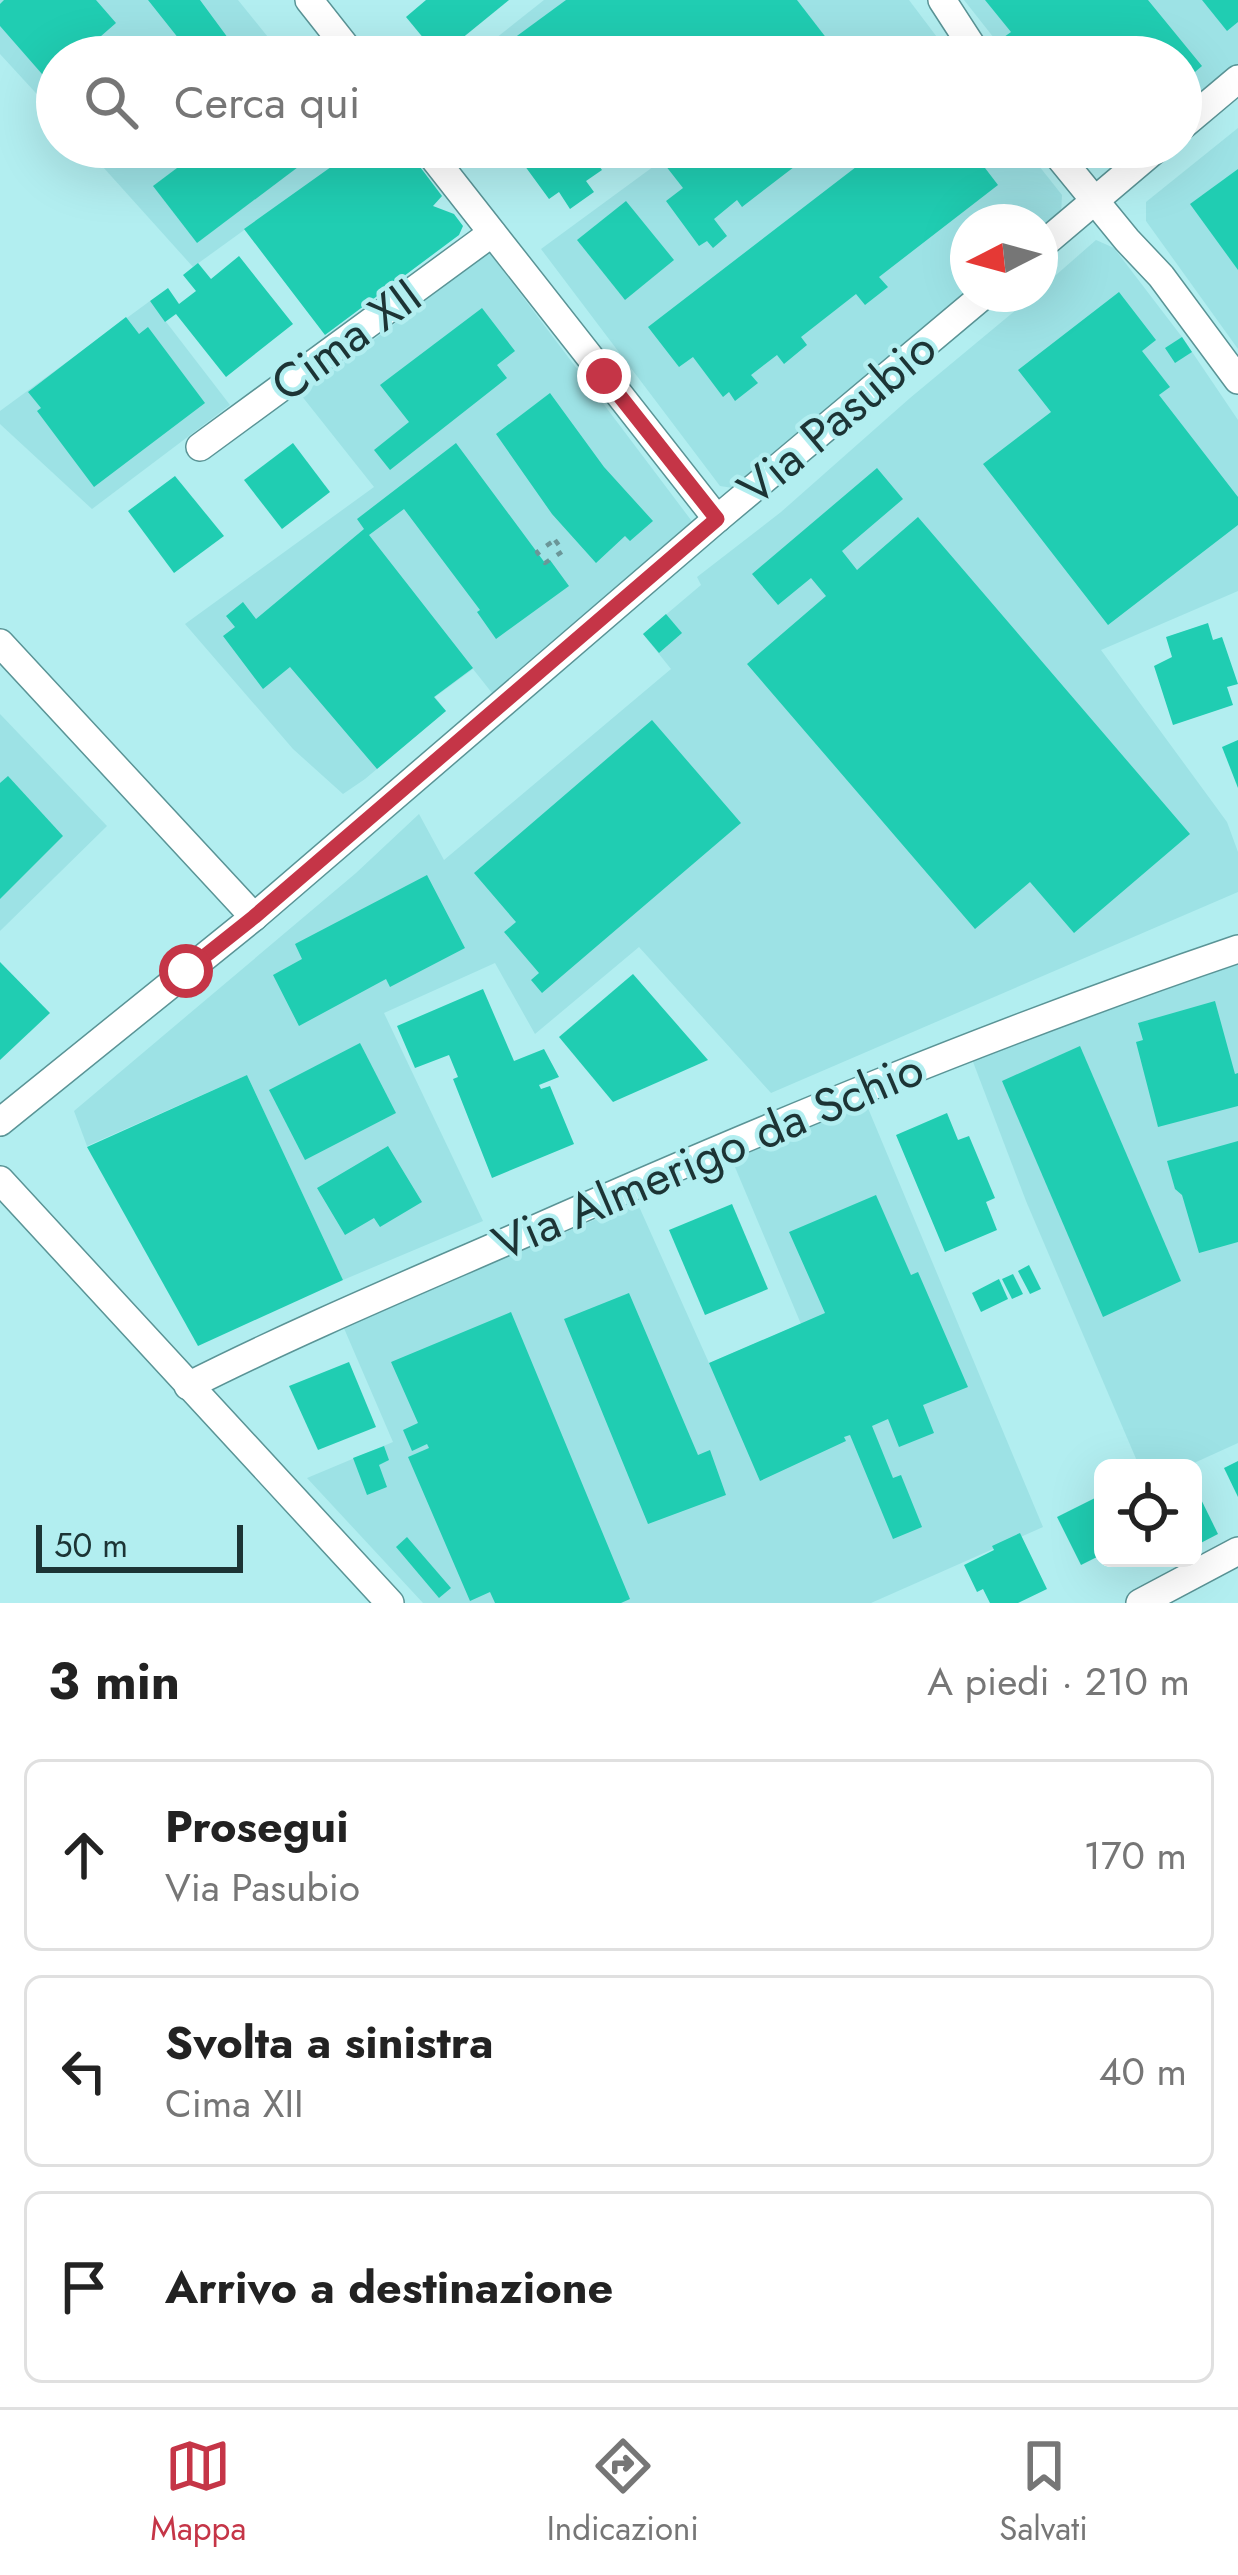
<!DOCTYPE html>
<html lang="it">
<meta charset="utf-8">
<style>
:root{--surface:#fff;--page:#f6f6f6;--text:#222;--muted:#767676;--line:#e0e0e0;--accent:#c53547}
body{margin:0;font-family:Jost,sans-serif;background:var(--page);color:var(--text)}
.controls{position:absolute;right:36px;bottom:36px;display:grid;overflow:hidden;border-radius:18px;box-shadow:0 12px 48px #0002}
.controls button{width:108px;height:108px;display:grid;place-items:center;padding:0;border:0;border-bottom:3px solid var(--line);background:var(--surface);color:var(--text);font:60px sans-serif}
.compass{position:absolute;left:950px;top:204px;width:108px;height:108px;border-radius:50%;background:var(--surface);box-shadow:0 12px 48px #0002;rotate:264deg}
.scale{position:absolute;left:36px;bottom:30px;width:207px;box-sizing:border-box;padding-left:12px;border:6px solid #1c3435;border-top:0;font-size:33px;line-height:42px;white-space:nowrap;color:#1c3435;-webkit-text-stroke:9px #b2eef0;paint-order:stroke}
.stop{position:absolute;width:36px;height:36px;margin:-27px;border:9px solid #c53547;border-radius:50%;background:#fff}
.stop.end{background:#c53547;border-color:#fff;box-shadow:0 3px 12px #0008}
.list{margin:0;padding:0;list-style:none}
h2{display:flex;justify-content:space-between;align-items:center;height:156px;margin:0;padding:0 48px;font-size:51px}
h2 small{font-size:39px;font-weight:400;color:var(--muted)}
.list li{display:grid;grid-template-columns:78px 1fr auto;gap:36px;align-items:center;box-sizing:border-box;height:192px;margin:0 24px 24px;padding:0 24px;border:3px solid var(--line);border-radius:18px}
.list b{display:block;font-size:45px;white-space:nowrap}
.list p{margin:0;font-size:39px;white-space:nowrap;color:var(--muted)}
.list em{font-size:39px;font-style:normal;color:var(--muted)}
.icon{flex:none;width:66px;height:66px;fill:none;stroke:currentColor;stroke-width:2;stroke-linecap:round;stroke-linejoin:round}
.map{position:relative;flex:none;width:1238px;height:1603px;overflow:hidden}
.search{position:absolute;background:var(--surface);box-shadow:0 12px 48px #0002;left:36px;right:36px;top:36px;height:132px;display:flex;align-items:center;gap:30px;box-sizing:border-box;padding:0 42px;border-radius:66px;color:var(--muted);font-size:45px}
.sheet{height:804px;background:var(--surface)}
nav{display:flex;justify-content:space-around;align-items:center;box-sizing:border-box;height:168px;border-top:3px solid var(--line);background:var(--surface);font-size:33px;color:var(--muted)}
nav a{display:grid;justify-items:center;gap:6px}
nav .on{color:var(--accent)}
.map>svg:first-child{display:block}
.built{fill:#9de2e5}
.building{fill:#20cdb2}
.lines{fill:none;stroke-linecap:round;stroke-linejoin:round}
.minor-casing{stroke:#5a9496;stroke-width:30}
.path{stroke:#6b9698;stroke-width:4.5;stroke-dasharray:6 9;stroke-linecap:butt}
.minor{stroke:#fff;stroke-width:27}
.route{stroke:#c53547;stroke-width:15}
.labels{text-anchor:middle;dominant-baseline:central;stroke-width:9;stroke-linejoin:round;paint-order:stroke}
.street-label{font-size:48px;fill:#1c3435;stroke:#b2eef0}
</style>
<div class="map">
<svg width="1238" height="1603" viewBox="0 0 1238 1603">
<rect width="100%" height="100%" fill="#b2eef0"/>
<g class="built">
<path d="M 0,0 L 238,0 L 284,57 L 57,57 L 57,116 L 0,54 Z"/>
<path d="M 544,0 L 909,0 L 952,57 L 472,57 Z"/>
<path d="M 964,0 L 1238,0 L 1238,72 L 1181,120 L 1181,57 L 1009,57 Z"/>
<path d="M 1238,128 L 1238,349 L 1146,221 L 1146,202 Z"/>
<path d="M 85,147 L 357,147 L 358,148 L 193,267 Z"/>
<path d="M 651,147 L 1024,147 L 1062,195 L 1061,215 L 1040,232 L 1040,222 L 968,222 L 968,293 L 733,488 L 720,486 L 541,249 L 661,161 Z"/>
<path d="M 1096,240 L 1114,248 L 1182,337 L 1238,420 L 1238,591 L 1101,650 L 1227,822 L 1238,852 L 1238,892 L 771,1093 L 639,947 L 535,1034 L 495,963 L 384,1013 L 483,1221 L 343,1280 L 247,1075 L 87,1146 L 74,1111 L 356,873 L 419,814 L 444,860 L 671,669 L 643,634 L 701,585 L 697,577 L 781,512 L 910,398 L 1035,294 L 1040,294 L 1040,289 Z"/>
<path d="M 489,252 L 697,528 L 496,698 L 473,669 L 435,697 L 446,711 L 365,779 L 343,794 L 293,749 L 185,624 L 374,487 L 301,395 Z"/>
<path d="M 150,301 L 230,405 L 92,509 L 0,424 L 0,411 Z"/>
<path d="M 0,714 L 107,826 L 0,931 Z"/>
<path d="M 1238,959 L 1238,1443 L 1183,1468 L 1140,1468 L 1026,1201 L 970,1054 Z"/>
<path d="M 865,1101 L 1043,1527 L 871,1603 L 423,1603 L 307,1478 L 393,1442 L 343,1326 L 637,1202 L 709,1363 L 801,1324 L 732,1160 Z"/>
</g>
<g class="building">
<path d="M 4,0 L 96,0 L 116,23 L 77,57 L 57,57 L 57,75 L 49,82 L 0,26 L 0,4 Z"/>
<path d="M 148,0 L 200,0 L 242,57 L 156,57 L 179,39 Z"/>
<path d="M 426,0 L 509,0 L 439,57 L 406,17 Z"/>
<path d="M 566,0 L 797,0 L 841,57 L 488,57 Z"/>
<path d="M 985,0 L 1148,0 L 1202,66 L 1181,84 L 1181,57 L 1014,57 L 1000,40 L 1011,32 Z"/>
<path d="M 1202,0 L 1238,0 L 1238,22 L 1227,31 Z"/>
<path d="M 105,147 L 144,147 L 119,166 Z"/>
<path d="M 205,147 L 308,147 L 314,155 L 197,243 L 153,186 Z"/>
<path d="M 359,147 L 405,147 L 442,196 L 433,206 L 454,214 L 463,226 L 459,235 L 325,335 L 244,229 Z"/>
<path d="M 511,147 L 619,147 L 602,159 L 595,150 L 590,153 L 602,170 L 586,181 L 594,192 L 570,209 L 559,192 L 549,199 Z"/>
<path d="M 651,147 L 820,147 L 742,207 L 737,200 L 714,219 L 727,236 L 713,248 L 707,241 L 699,246 L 666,201 L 683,188 Z"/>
<path d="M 882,147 L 969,147 L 998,185 L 879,277 L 888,287 L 865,305 L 856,294 L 801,337 L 807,345 L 784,364 L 777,355 L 751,375 L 758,383 L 735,401 L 729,392 L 723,397 L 693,357 L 679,367 L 648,327 Z"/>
<path d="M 1238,169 L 1238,270 L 1190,204 Z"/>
<path d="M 626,201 L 674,260 L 625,300 L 577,240 Z"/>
<path d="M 239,256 L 293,324 L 226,377 L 176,314 L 165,322 L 150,301 L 168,288 L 179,304 L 196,291 L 183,275 L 198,263 L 211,279 Z"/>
<path d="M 1119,292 L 1156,340 L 1142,351 L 1170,387 L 1159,395 L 1238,497 L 1238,525 L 1108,625 L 983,464 L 1051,412 L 1018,370 Z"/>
<path d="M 482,308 L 515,351 L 497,365 L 507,378 L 390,470 L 374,450 L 409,422 L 380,385 Z"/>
<path d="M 126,317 L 139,334 L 148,327 L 205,403 L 94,487 L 37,411 L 41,408 L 28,392 Z"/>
<path d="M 1182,337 L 1192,352 L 1175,363 L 1165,348 Z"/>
<path d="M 550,393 L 604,467 L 653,521 L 630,541 L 625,536 L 596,563 L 552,514 L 496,434 Z"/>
<path d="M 293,443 L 330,492 L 282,529 L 244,480 Z"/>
<path d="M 456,443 L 545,563 L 550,560 L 569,586 L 496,639 L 477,612 L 480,610 L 404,509 L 369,535 L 473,668 L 434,697 L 446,711 L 377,769 L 290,667 L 263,689 L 223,636 L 235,627 L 226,616 L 243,602 L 256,619 L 364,529 L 357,519 Z"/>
<path d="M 877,468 L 903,499 L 842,551 L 857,570 L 918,517 L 1190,834 L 1074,933 L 1030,882 L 975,929 L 747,664 L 826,596 L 811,578 L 778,605 L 752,574 Z"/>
<path d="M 175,476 L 224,536 L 174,573 L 128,511 Z"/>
<path d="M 666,614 L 682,633 L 659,653 L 643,634 Z"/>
<path d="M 1208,623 L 1213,640 L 1222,637 L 1238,684 L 1227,687 L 1233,705 L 1173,725 L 1154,666 L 1172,657 L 1166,637 Z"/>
<path d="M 652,720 L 741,823 L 542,993 L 531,980 L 539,973 L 504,932 L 516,922 L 474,873 Z"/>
<path d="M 1238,740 L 1238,788 L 1222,747 Z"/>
<path d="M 8,776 L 63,836 L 0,899 L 0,783 Z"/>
<path d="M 427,875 L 465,948 L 390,987 L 386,979 L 299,1026 L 273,975 L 302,959 L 295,944 Z"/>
<path d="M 0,962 L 50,1013 L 0,1060 Z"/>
<path d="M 633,974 L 708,1060 L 613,1102 L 559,1037 Z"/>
<path d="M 483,989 L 514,1061 L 544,1049 L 559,1077 L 539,1085 L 541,1089 L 550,1086 L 574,1144 L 492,1178 L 453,1079 L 458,1077 L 449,1055 L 415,1068 L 397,1026 Z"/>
<path d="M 1215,1001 L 1235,1074 L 1238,1073 L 1238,1106 L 1158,1127 L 1136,1042 L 1143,1040 L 1138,1023 Z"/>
<path d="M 360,1043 L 396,1113 L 305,1160 L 269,1090 Z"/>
<path d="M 1080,1046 L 1181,1281 L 1103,1317 L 1002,1081 Z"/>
<path d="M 247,1075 L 343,1280 L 198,1346 L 87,1147 Z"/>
<path d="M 947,1113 L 958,1140 L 969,1136 L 995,1198 L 986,1202 L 997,1230 L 945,1252 L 896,1135 Z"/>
<path d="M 1238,1141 L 1238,1242 L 1199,1253 L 1182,1195 L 1175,1189 L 1167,1161 Z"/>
<path d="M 388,1146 L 422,1202 L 380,1227 L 374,1218 L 345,1235 L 317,1188 Z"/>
<path d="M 876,1195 L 911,1275 L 918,1272 L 968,1387 L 923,1405 L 934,1433 L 899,1447 L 888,1419 L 872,1426 L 893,1478 L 901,1475 L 922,1527 L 893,1539 L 850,1435 L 844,1437 L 846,1441 L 760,1481 L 709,1363 L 825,1313 L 789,1232 Z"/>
<path d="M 732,1204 L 768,1289 L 705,1315 L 669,1230 Z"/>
<path d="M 1029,1265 L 1041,1289 L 1030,1294 L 1018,1271 Z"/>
<path d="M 1013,1274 L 1023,1294 L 1012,1299 L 1002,1279 Z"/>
<path d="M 999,1279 L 1008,1299 L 981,1312 L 972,1293 Z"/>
<path d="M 629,1293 L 698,1455 L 710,1450 L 726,1495 L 648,1524 L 564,1319 Z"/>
<path d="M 511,1312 L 630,1599 L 621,1603 L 495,1603 L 490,1592 L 470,1601 L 408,1457 L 429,1448 L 427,1444 L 412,1451 L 403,1430 L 418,1423 L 391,1362 Z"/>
<path d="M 349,1362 L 376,1427 L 318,1450 L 289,1386 Z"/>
<path d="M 384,1446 L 389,1460 L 379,1465 L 387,1487 L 367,1495 L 353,1458 Z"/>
<path d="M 1238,1461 L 1238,1497 L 1224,1468 Z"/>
<path d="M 1193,1483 L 1218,1534 L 1193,1547 Z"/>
<path d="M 1103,1494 L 1103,1554 L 1081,1565 L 1057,1517 Z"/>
<path d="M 1020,1533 L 1047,1589 L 1018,1603 L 990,1603 L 983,1589 L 977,1592 L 964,1565 L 994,1550 L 992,1546 Z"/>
<path d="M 407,1537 L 451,1588 L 439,1598 L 396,1547 Z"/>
</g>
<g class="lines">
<defs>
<g id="minor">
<path d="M 309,0 L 354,57"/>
<path d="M 942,0 L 979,57"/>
<path d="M 1181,127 L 1238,79"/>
<path d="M 425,147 L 717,519"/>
<path d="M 1051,147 L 1127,240 L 1161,276 L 1238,380"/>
<path d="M 1040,247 L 1158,147"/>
<path d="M 200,447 L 492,233"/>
<path d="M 0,643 L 254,917"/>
<path d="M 0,1122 L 254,917 L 717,519 L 985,294"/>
<path d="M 0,1180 L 390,1603"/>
<path d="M 188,1386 C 299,1330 414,1282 528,1232 C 761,1129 997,1031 1238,949"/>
<path d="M 1140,1603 L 1238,1551"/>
</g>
</defs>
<use href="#minor" class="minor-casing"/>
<path class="path" d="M 555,540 L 563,551 L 545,563 L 537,552 Z"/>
<use href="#minor" class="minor"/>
</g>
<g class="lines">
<path class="route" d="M 186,971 L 254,917 L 717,519 L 604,376"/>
</g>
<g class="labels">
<g class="street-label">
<text transform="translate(346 340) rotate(-36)">Cima XII</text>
<text transform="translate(837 418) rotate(-40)">Via Pasubio</text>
<text transform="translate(708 1156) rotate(-23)">Via Almerigo da Schio</text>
</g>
</g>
</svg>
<div class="controls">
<button><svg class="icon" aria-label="locate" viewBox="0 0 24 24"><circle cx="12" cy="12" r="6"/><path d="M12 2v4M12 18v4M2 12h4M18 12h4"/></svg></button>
</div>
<svg class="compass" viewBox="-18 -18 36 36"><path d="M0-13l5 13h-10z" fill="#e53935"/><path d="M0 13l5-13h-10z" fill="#767676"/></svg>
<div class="scale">50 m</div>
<div class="stop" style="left:186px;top:971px"></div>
<div class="stop end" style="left:604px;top:376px"></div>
<div class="search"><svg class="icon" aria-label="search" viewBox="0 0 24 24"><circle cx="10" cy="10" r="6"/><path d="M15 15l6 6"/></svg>Cerca qui</div>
</div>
<section class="sheet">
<h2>3 min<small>A piedi · 210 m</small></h2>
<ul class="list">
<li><svg class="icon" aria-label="ahead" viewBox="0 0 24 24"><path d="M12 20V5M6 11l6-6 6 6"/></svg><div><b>Prosegui</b><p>Via Pasubio</p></div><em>170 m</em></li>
<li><svg class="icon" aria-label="left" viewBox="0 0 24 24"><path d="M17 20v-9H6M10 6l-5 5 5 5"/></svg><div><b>Svolta a sinistra</b><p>Cima XII</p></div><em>40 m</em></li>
<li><svg class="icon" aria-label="arrive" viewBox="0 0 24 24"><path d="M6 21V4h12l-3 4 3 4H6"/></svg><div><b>Arrivo a destinazione</b></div></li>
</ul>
</section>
<nav>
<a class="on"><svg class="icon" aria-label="map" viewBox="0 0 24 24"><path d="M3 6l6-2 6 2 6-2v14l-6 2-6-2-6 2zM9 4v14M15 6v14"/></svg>Mappa</a>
<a><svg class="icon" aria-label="directions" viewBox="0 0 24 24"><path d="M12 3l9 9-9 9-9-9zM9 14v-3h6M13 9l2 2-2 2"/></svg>Indicazioni</a>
<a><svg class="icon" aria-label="saved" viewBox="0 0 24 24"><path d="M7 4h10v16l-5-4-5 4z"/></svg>Salvati</a>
</nav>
